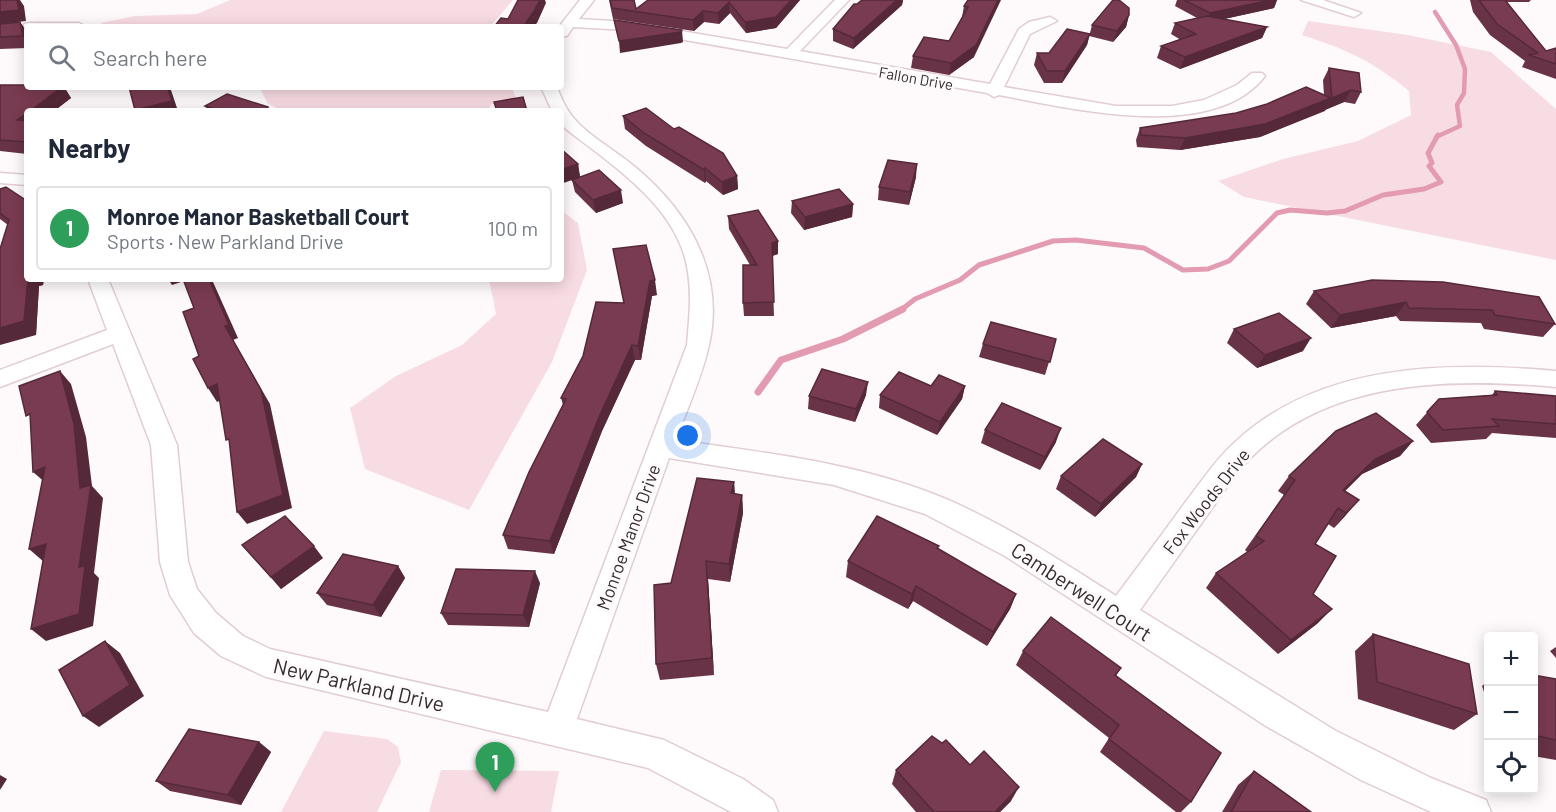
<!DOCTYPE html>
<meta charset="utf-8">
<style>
:root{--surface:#fff;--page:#f6f6f7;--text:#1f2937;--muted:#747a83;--line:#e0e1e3;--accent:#2563eb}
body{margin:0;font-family:Barlow,sans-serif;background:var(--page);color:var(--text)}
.controls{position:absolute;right:18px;bottom:18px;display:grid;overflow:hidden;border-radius:6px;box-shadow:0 3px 15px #0003}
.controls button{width:54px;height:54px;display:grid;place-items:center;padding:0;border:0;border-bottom:2px solid var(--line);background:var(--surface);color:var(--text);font:30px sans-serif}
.you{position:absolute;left:688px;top:436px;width:21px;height:21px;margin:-15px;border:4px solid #fff;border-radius:50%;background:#1a73e8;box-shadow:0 0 0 9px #1a73e833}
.badge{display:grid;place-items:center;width:39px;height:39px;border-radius:50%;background:var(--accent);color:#fff;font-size:20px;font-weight:700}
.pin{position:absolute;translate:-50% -50px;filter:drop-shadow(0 2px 3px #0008)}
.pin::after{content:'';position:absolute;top:32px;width:21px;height:18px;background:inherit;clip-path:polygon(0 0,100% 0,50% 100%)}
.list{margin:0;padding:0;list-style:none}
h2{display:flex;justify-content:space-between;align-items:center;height:78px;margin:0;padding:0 24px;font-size:26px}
h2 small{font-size:20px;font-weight:400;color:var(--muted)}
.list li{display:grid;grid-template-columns:39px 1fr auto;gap:18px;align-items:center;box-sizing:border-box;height:84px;margin:0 12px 12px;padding:0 12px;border:2px solid var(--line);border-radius:6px}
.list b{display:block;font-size:22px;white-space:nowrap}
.list p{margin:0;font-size:20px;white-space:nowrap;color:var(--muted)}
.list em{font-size:20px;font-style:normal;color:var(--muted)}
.icon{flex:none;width:33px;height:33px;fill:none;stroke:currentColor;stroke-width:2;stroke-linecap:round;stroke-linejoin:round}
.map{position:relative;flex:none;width:1556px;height:812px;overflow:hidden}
.search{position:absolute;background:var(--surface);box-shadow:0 3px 15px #0003;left:24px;top:24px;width:540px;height:66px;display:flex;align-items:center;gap:15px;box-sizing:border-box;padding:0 21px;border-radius:6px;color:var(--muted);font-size:22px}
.panel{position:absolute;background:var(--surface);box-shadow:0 3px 15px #0003;left:24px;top:108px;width:540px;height:174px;border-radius:6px}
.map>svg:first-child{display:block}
.green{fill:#f8dce3}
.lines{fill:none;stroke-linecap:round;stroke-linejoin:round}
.stream-far2{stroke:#e39bb2;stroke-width:4.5}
.stream-far1{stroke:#e39bb2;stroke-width:5}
.stream{stroke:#e39bb2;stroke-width:7}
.minor-casing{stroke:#e1cdd2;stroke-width:3}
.minor{fill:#fff;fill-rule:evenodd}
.wall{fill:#683346}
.shaded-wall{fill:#552939}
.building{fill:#793b51;stroke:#552939;stroke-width:1.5}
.labels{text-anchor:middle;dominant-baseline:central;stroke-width:6;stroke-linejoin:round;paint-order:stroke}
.far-street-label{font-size:15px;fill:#342c2e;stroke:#fefafb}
.street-label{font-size:18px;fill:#342c2e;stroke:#fefafb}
.near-street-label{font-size:21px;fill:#342c2e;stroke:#fefafb}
</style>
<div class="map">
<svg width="1556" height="812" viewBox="0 0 1556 812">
<rect width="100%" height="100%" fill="#fefafb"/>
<g class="green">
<path d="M 230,0 L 513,0 L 490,27 L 109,27 L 100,23 L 135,16 L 197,14 Z"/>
<path d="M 1308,21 L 1408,35 L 1491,52 L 1556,109 L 1556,260 L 1244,197 L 1218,181 L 1283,159 L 1358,141 L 1411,115 L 1409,91 C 1372,61 1348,50 1302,35 Z"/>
<path d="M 259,87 L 512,87 L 517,101 L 492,104 L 486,111 L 285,111 L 268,104 Z"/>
<path d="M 561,210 L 578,223 L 587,270 L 552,362 L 469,510 L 365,469 L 350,408 L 396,376 L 462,345 L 496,314 L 489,279 L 561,279 Z"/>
<path d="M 324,731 L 387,739 L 398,747 L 401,762 L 377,812 L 281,812 Z"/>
<path d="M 441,770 L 559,771 L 551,812 L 429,812 Z"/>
</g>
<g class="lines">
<path class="stream-far2" d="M 1435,12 L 1456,45 L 1465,69 L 1464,93 L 1457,105 L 1460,126 L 1436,137"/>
<path class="stream-far1" d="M 901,310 L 915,299 L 960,280 L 979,265 L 1053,241 L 1076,240 L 1144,248 L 1183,270 L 1208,269 L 1229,261 L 1277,213 L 1290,210 L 1327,213 L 1345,211 L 1383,195 L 1424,189 L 1441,182 L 1429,166 L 1432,163 L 1428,153 L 1438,135"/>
<path class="stream" d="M 758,392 L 781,360 L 843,339 L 903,309"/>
<defs>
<g id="minor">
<path d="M 580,0 L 594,0 L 579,19 L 628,22 L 787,49 L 835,0 L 849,0 L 800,51 L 990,84 L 1019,29 L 1029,22 L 1050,17 L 1057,21 L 1030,34 L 1004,87 L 1116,106 L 1172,106 L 1204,100 L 1237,85 L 1252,73 L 1262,73 L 1265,76 C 1213,144 1069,108 999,95 L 994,97 L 987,93 L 628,30 L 573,27 L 567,36 L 561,37 L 559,27 Z"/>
<path d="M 1301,0 L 1323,0 L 1361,13 L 1354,17 Z"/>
<path d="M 29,23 L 79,23 L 86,27 L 27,27 L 27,31 L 24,30 L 24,24 Z"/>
<path d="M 541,87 L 557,87 C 560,95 564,105 569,112 C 584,134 614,149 635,167 C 689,212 725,273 709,345 C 702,377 687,409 676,440 C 767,453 860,463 946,499 C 1006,525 1061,561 1116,596 C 1139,565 1162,535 1184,504 C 1200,484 1214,461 1233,444 C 1317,363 1447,361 1556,371 L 1556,387 C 1445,377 1314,379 1237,473 L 1140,610 L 1336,731 L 1431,778 L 1486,800 L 1491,812 L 1431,812 L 1361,780 L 1266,726 L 1005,556 L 925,514 L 834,485 L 669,458 L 577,719 L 664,740 L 743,779 L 773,800 L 778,812 L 731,812 L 648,768 L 266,677 L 221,656 L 194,633 L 170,595 L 160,562 L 151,445 L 113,344 L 0,387 L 0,370 L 107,330 L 88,279 L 108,279 L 177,445 L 188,562 L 197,589 L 216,613 L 243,636 L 270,649 L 548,712 L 687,345 C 689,320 692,297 688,272 C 679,207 613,166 566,129 L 561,123 L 561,111 L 552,111 Z"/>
<path d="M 0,173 L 27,175 L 27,185 L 0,183 Z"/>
</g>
</defs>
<use href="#minor" class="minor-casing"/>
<use href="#minor" class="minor"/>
</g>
<g class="wall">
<path d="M 609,0 L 634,0 L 636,9 L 700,1 L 800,0 L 776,28 L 746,33 L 730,13 L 719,24 L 704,22 L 694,31 L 613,19 Z"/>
<path d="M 862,0 L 903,0 L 902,5 L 853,49 L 833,41 L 833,29 Z"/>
<path d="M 968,0 L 974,57 L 949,75 L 911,68 L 913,56 L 949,41 L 962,17 L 964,6 Z"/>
<path d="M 1177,0 L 1277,0 L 1274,8 L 1224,19 L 1267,27 L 1262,38 L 1180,69 L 1157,58 L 1161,46 L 1181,40 L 1171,34 L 1175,23 L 1197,18 L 1175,6 Z"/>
<path d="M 1470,0 L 1531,0 L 1529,2 L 1506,2 L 1546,51 L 1556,48 L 1556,79 L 1522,67 L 1525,61 L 1490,35 L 1473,12 Z"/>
<path d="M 1129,15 L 1126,27 L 1113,42 L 1089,36 L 1087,45 L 1062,83 L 1044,83 L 1034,65 L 1037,53 L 1049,53 L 1090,33 L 1092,25 Z"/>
<path d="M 20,22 L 27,32 L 27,48 L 0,49 L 0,24 Z"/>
<path d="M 1329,68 L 1361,92 L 1355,104 L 1344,102 L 1260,137 L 1180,150 L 1137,147 L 1136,140 L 1140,128 L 1236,113 L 1324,95 L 1323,80 Z"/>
<path d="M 0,85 L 27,87 L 64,87 L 71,98 L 54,111 L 27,111 L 27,154 L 0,151 Z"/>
<path d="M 205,106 L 268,107 L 270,111 L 208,111 Z"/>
<path d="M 623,116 L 737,176 L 738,189 L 723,195 L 706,181 L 705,183 L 646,146 L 625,129 Z"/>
<path d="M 578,164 L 580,177 L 623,203 L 596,213 L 575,192 L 572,180 Z"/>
<path d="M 916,177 L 909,205 L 878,200 L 879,187 Z"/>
<path d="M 0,189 L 27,279 L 44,279 L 43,285 L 39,286 L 36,335 L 8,225 L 0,219 Z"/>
<path d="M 792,201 L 853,204 L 852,217 L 804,230 L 791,213 Z"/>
<path d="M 728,216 L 778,254 L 772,256 L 774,316 L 744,316 L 743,303 L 750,265 L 729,229 Z"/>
<path d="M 613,249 L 657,295 L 652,296 L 641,360 L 635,360 L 602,431 L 554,554 L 508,549 L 503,535 L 563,405 L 561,398 L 624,303 Z"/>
<path d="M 1372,280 L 1555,324 L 1543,337 L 1484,329 L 1481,323 L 1400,321 L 1396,316 L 1331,328 L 1306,304 L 1314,291 Z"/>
<path d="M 1234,329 L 1303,351 L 1257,368 L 1227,343 Z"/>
<path d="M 1056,339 L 1045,375 L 979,357 L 983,344 Z"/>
<path d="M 931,386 L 965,386 L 962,399 L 937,435 L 879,408 L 880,395 Z"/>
<path d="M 1495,391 L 1556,396 L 1556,438 L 1492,433 L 1486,439 L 1431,443 L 1416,425 L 1439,399 L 1492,395 Z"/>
<path d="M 866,395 L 855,422 L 808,409 L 809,396 Z"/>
<path d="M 985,430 L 1056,442 L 1040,470 L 981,443 Z"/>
<path d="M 1413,441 L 1400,456 L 1362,474 L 1345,491 L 1346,515 L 1334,528 L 1328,524 L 1315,544 L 1313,594 L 1318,623 L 1278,654 L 1206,588 L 1216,573 L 1247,552 L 1245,550 L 1284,495 L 1278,491 L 1289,476 Z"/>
<path d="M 1142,464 L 1136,477 L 1095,517 L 1056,489 L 1061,476 Z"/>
<path d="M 734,482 L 735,494 L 742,495 L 743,513 L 730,582 L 708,579 L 714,675 L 660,680 L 656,664 L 671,583 Z"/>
<path d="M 242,545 L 323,558 L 281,589 Z"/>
<path d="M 938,549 L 1016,594 L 1010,609 L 987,646 L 913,601 L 908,609 L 846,577 L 848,561 Z"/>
<path d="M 398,566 L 405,578 L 381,617 L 327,605 L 317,593 Z"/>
<path d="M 540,583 L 529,627 L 448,625 L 441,613 Z"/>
<path d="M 1373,634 L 1477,714 L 1454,730 L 1358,699 L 1355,651 Z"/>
<path d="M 1556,647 L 1556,658 L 1550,651 Z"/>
<path d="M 1023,651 L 1121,668 L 1116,676 L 1191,802 L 1181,812 L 1176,812 L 1100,752 L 1109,738 L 1016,665 Z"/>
<path d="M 1533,675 L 1556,679 L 1556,760 L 1533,756 Z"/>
<path d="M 1488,681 L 1488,704 L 1482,686 Z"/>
<path d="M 259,742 L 271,752 L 241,805 L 170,791 L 156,781 Z"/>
<path d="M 942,743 L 970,765 L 1011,801 L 1000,812 L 916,812 L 892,784 L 896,770 Z"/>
<path d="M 1254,771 L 1311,812 L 1222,812 L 1238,785 Z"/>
</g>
<g class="shaded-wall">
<path d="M 17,0 L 20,0 L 24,6 L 26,21 L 0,24 L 0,12 Z"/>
<path d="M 540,0 L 545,0 L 546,3 L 537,23 L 533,27 L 523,27 Z"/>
<path d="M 791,0 L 800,0 L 776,28 L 746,33 L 745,22 Z"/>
<path d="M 897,0 L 903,0 L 902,5 L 853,49 L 854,38 Z"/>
<path d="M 998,0 L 1001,0 L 974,57 L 949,75 L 951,63 Z"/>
<path d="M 1271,0 L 1277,0 L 1274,8 L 1206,23 L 1210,13 Z"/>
<path d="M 729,2 L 730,13 L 719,24 L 718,13 Z"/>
<path d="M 703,11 L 704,22 L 694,31 L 693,20 Z"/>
<path d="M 1129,15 L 1126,27 L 1113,42 L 1117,31 Z"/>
<path d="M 20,22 L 27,32 L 27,43 L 23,36 Z"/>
<path d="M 1267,27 L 1262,38 L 1180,69 L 1185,57 Z"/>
<path d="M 682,30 L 683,42 L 681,43 L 620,53 L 619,41 Z"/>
<path d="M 1090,34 L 1087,45 L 1062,83 L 1065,71 Z"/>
<path d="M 62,87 L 64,87 L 71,98 L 54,111 L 30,111 Z"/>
<path d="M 167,87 L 170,87 L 178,111 L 135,111 L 135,110 Z"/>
<path d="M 1351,90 L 1344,102 L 1325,110 L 1332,98 Z"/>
<path d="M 1331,98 L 1325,111 L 1260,137 L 1180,150 L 1185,138 Z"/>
<path d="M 27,113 L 27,132 L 17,120 Z"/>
<path d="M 578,164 L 580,177 L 561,184 L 561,170 Z"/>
<path d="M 917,164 L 916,177 L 909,205 L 910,192 Z"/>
<path d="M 705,168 L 706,181 L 705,183 L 704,170 Z"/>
<path d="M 737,176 L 738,189 L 723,195 L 722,182 Z"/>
<path d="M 621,190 L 623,203 L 596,213 L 593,200 Z"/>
<path d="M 853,204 L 852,217 L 804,230 L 805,217 Z"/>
<path d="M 778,241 L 778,254 L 772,256 L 772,243 Z"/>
<path d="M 28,279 L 44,279 L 43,285 L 39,286 L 36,335 L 0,345 L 0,328 Z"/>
<path d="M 168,279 L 187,279 L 187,280 L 172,285 Z"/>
<path d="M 209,279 L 223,279 L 213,282 L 238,338 L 233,340 L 270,404 L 292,508 L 247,524 L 237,512 L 225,326 Z"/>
<path d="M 655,280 L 657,295 L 652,296 L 641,360 L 638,346 L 650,281 Z"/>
<path d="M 1406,302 L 1396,316 L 1331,328 L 1340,315 Z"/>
<path d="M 1311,338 L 1303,351 L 1257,368 L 1265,355 Z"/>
<path d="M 632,345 L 635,360 L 602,431 L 554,554 L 550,541 L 599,417 Z"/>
<path d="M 60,371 L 71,384 L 86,437 L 92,486 L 103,498 L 94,573 L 99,578 L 93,626 L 46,641 L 31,629 L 79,567 L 80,488 Z"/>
<path d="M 868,382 L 866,395 L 855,422 L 856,409 Z"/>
<path d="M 217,384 L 226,398 L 217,402 L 208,388 Z"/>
<path d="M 965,386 L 962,399 L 937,435 L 940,422 Z"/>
<path d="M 1061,428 L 1056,442 L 1040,470 L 1045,457 Z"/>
<path d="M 1413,441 L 1400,456 L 1362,474 L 1331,505 L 1343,490 L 1375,459 Z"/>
<path d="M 1142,464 L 1136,477 L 1095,517 L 1101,504 Z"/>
<path d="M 45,467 L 47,484 L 33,472 Z"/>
<path d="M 734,482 L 735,501 L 731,493 Z"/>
<path d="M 742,495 L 743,513 L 730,582 L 729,564 Z"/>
<path d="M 1359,500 L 1346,515 L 1334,528 L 1346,513 Z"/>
<path d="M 46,544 L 44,562 L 29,549 Z"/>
<path d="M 314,546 L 323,558 L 281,589 L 271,577 Z"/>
<path d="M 706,561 L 708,579 L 714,675 L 712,658 Z"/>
<path d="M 398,566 L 405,578 L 381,617 L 373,605 Z"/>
<path d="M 535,571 L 540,583 L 529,627 L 523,615 Z"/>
<path d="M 916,586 L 913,601 L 908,609 L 912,594 Z"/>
<path d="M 1016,594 L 1010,609 L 987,646 L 993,632 Z"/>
<path d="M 1332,609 L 1318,623 L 1278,654 L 1291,640 Z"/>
<path d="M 105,641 L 120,653 L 144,696 L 99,727 L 83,716 Z"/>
<path d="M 259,742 L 271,752 L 241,805 L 228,795 Z"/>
<path d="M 0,775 L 7,779 L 0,790 Z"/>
<path d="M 1019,787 L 1011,801 L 1000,812 L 995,812 Z"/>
</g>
<g class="building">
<path d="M 0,0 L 17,0 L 19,10 L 0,12 Z"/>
<path d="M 518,0 L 540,0 L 534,11 L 523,27 L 494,27 L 501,18 L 508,19 Z"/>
<path d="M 610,0 L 634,0 L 636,9 L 648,0 L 791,0 L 776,17 L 745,22 L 729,2 L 718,13 L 703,11 L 693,20 L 612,8 Z"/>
<path d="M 862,0 L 897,0 L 854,38 L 833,29 L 854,4 L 857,4 Z"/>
<path d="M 968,0 L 998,0 L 976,45 L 951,63 L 913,56 L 924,37 L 949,41 L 968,7 L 964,6 Z"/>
<path d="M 1113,0 L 1119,0 L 1129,8 L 1129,15 L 1117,31 L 1092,25 Z"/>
<path d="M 1184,0 L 1271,0 L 1210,13 Z"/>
<path d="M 1479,0 L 1505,0 L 1546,51 L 1556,48 L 1556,64 L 1529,55 L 1538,53 L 1497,24 Z"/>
<path d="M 1207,16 L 1267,27 L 1185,57 L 1161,46 L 1196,34 L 1175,23 Z"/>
<path d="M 614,20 L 682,30 L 681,32 L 619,41 Z"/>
<path d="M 20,22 L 23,36 L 0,37 L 0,24 Z"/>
<path d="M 1067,29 L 1090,34 L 1065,71 L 1047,71 L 1037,53 L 1049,53 Z"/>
<path d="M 1329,68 L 1359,73 L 1361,92 L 1351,90 L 1332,98 Z"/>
<path d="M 0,85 L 27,85 L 27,87 L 62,87 L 30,111 L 27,111 L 27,113 L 17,120 L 27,121 L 27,142 L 0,140 Z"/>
<path d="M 129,87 L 167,87 L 172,101 L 135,110 Z"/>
<path d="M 1306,87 L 1331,98 L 1265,124 L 1185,138 L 1141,135 L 1140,128 L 1236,113 L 1267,104 Z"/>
<path d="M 227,94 L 268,107 L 266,111 L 222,111 L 205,106 Z"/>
<path d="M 523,97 L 527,111 L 497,111 L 494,102 Z"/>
<path d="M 646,108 L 674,129 L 679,127 L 723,153 L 737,176 L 722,182 L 705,168 L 704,170 L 644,133 L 623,116 Z"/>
<path d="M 561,149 L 578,164 L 561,170 Z"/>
<path d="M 888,160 L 917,164 L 910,192 L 879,187 Z"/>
<path d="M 599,170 L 621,190 L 593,200 L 572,180 Z"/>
<path d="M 6,187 L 27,201 L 28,279 L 24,321 L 0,328 L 0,249 L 9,220 L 0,213 L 0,189 Z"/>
<path d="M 839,189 L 853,204 L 805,217 L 792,201 Z"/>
<path d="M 758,210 L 778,241 L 772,243 L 774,302 L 743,303 L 743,265 L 757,265 L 728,216 Z"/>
<path d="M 646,245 L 655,280 L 650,281 L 638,346 L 632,345 L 599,417 L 550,541 L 503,535 L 529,472 L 566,399 L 561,398 L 583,356 L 596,302 L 624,303 L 613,249 Z"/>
<path d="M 183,279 L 209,279 L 229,325 L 225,326 L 261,390 L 283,495 L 237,512 L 229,439 L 226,440 L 217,384 L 208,388 L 193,359 L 199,356 L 183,312 L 194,308 Z"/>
<path d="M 1372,280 L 1443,282 L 1539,297 L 1555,324 L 1495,315 L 1492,310 L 1409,308 L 1406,302 L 1340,315 L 1314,291 Z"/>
<path d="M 1279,313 L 1311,338 L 1265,355 L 1234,329 Z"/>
<path d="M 991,322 L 1056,339 L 1050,362 L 983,344 Z"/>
<path d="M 822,369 L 868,382 L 856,409 L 809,396 Z"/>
<path d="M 60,371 L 74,424 L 80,488 L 91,485 L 79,567 L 85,566 L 79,614 L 31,629 L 46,544 L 29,549 L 45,467 L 33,472 L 30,414 L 26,416 L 19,386 Z"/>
<path d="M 899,372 L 931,386 L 939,375 L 965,386 L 940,422 L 880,395 Z"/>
<path d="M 1495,391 L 1556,396 L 1556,424 L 1492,419 L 1499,426 L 1443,430 L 1427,412 L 1439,399 L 1497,395 Z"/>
<path d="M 1002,403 L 1061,428 L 1045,457 L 985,430 Z"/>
<path d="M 1376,413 L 1413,441 L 1375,459 L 1343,490 L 1359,500 L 1346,513 L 1338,508 L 1315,544 L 1336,556 L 1313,594 L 1332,609 L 1291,640 L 1216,573 L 1264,541 L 1256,536 L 1295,480 L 1289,476 L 1336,431 Z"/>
<path d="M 1103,439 L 1142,464 L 1101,504 L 1061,476 Z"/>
<path d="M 697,478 L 734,482 L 731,493 L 742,495 L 729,564 L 706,561 L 712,658 L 656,664 L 654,585 L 671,583 Z"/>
<path d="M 285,516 L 314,546 L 271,577 L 242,545 Z"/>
<path d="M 877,516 L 939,546 L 937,548 L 1016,594 L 993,632 L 916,586 L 912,594 L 848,561 Z"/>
<path d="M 343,554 L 398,566 L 373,605 L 317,593 Z"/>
<path d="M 456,569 L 535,571 L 523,615 L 441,613 Z"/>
<path d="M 1051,617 L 1121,668 L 1115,675 L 1221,753 L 1191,802 L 1109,739 L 1119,725 L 1023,651 Z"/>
<path d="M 1373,634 L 1469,664 L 1477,714 L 1377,682 Z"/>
<path d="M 105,641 L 130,685 L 83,716 L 59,670 Z"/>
<path d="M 1533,675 L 1556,679 L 1556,740 L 1533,735 Z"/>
<path d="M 189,729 L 259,742 L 228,795 L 156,781 Z"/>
<path d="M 932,736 L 942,743 L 946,740 L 970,765 L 984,751 L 1019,787 L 995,812 L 934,812 L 896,770 Z"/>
<path d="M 1254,771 L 1311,812 L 1231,812 Z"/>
</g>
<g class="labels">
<g class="far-street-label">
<text transform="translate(916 78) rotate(10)">Fallon Drive</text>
</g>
<g class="street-label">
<text transform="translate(1206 501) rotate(-52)">Fox Woods Drive</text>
<text transform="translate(628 537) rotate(-70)">Monroe Manor Drive</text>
</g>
<g class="near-street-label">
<text transform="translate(1082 591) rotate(33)">Camberwell Court</text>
<text transform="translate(359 684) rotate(13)">New Parkland Drive</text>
</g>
</g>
</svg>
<div class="controls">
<button>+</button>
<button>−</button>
<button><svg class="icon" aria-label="locate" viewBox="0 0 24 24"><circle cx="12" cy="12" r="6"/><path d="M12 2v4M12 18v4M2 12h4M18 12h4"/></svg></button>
</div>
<div class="you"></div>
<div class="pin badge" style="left:495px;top:792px;background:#2e9e5b">1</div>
<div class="search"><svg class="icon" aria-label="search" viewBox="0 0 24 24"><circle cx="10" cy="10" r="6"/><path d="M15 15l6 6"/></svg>Search here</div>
<section class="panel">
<h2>Nearby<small></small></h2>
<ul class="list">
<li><span class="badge" style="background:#2e9e5b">1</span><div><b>Monroe Manor Basketball Court</b><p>Sports · New Parkland Drive</p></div><em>100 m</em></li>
</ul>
</section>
</div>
